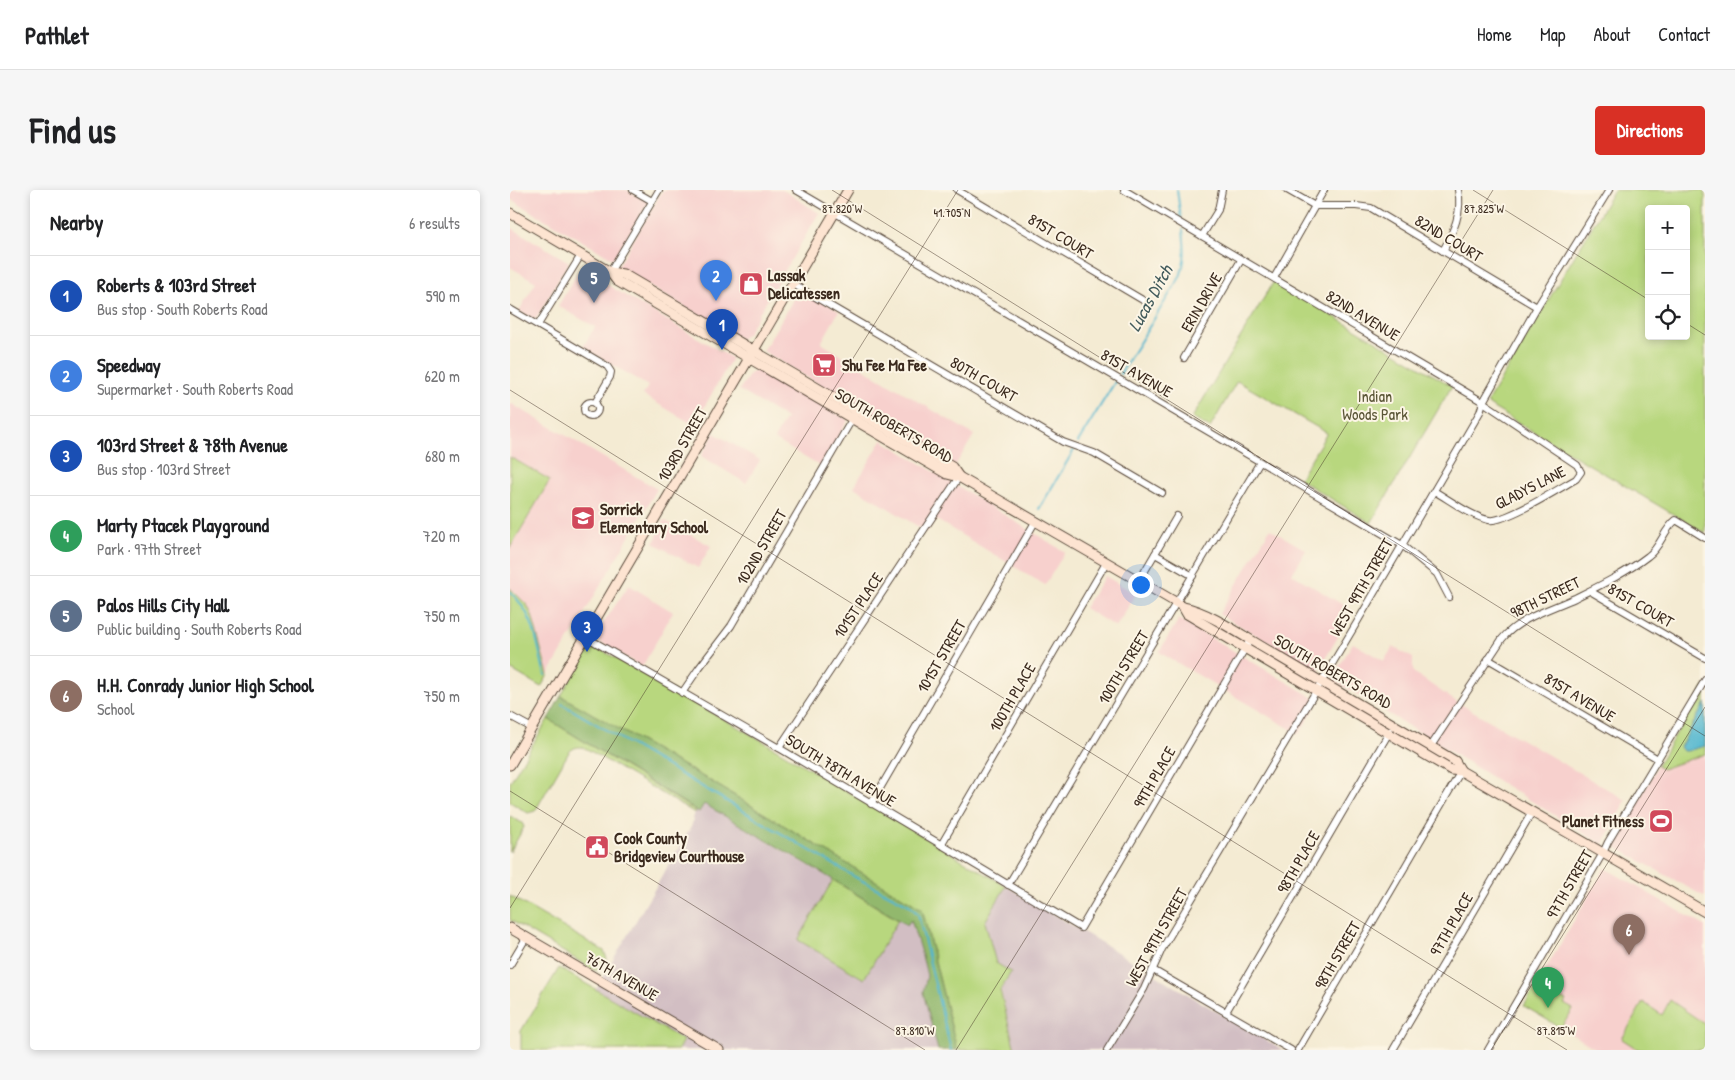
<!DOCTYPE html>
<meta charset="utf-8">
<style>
:root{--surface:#fff;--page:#f6f6f6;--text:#202124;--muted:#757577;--line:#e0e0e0;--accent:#d93025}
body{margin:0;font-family:"Patrick Hand",sans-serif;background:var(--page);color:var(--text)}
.controls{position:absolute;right:15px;top:15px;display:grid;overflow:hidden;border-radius:5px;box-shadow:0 2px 8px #0003}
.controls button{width:45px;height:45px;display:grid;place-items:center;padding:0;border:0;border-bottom:1px solid var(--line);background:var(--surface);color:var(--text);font:25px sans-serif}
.you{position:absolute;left:630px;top:394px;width:18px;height:18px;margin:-12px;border:4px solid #fff;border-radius:50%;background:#1a73e8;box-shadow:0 0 0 8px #1a73e833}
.badge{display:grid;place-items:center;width:32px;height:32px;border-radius:50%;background:var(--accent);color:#fff;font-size:16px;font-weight:700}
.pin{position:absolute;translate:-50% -41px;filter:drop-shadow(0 1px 2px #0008)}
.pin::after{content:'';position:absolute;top:26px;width:18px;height:15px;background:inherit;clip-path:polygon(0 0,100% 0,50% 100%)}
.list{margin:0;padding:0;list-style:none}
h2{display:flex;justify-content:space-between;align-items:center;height:65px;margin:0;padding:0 20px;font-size:21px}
h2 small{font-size:16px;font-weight:400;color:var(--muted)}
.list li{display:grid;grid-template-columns:32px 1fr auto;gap:15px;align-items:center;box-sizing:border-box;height:80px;padding:0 20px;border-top:1px solid var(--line)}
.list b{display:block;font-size:19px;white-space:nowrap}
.list p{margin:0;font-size:16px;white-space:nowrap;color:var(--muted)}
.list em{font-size:16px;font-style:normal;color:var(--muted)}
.icon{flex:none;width:28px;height:28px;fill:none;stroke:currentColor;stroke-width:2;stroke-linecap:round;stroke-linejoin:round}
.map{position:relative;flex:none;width:1195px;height:860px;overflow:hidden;border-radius:5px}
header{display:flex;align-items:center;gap:30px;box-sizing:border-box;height:70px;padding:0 25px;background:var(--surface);border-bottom:1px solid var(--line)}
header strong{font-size:24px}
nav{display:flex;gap:28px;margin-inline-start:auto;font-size:18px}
.intro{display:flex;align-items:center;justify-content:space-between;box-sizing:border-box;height:120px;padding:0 30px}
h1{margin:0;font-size:35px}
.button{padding:12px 22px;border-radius:5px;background:var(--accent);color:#fff;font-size:18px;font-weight:700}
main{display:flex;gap:30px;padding:0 30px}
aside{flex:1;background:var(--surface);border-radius:5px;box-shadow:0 2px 8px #0003}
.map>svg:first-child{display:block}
.built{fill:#f7d0cd}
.industrial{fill:#d2bec3}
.green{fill:#b8d77e;stroke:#7a804e;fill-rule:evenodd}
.forest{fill:#92b86d;stroke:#667146}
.water{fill:#50b6cf;stroke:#467076}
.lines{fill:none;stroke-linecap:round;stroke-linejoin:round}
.stream{stroke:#50b6cf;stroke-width:2}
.street-casing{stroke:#574739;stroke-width:8}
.secondary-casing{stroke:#574739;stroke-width:11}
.street{stroke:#fff;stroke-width:6}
.secondary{stroke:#fde4d1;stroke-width:9}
.ticks{fill:none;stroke:#3b2a1e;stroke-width:1;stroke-opacity:0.45}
.labels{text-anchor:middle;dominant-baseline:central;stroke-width:4;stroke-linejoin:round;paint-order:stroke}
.street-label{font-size:16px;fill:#3b2a1e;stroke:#fcf5e5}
.poi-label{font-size:16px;font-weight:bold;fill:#3b2a1e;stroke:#fcf5e5;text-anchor:start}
.park-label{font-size:16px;fill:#5a5536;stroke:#fcf5e5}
.water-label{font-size:18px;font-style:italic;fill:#425b5c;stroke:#fcf5e5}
.ticks-label{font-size:12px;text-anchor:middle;fill:#3b2a1e;stroke:#fcf5e5;stroke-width:4;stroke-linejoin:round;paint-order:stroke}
</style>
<header>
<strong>Pathlet</strong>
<nav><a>Home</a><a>Map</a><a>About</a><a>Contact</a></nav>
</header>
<div class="intro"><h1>Find us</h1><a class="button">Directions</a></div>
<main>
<aside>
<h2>Nearby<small>6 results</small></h2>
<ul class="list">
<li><span class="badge" style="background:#1a4fb4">1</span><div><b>Roberts &amp; 103rd Street</b><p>Bus stop · South Roberts Road</p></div><em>590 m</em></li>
<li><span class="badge" style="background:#3f7fe0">2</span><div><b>Speedway</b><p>Supermarket · South Roberts Road</p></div><em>620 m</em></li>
<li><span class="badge" style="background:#1a4fb4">3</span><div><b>103rd Street &amp; 78th Avenue</b><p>Bus stop · 103rd Street</p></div><em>680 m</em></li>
<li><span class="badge" style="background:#2e9e5b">4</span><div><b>Marty Ptacek Playground</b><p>Park · 97th Street</p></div><em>720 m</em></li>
<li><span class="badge" style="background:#5c6f8a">5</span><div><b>Palos Hills City Hall</b><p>Public building · South Roberts Road</p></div><em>750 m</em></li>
<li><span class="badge" style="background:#8d6e63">6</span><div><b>H.H. Conrady Junior High School</b><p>School</p></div><em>750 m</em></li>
</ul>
</aside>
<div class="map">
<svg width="1195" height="860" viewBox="0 0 1195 860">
<rect width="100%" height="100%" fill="#fcf5e5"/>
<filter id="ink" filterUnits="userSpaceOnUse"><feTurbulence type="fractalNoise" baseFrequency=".02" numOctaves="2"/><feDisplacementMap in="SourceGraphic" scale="10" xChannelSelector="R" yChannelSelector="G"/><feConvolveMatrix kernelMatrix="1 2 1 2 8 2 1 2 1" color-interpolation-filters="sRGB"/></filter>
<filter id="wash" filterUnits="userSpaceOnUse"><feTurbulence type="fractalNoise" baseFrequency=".0096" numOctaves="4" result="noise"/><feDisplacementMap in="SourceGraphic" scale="20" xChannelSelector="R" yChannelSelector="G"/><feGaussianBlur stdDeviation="1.12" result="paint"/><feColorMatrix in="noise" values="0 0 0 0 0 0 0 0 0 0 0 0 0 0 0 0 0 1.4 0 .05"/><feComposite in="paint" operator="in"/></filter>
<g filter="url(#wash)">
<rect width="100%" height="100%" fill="#f4ebd3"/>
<g class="built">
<path d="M 0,0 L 117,0 L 139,12 L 103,69 L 0,9 Z"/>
<path d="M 153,0 L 273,0 L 309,23 L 237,144 L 231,149 L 107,78 Z"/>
<path d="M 0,37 L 59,72 L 25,130 L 9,121 L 26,92 L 0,77 Z"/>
<path d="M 70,79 L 222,168 L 184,235 L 133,205 L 138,196 L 73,157 L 85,137 L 48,116 Z"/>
<path d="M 290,98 L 329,121 L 311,153 L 464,245 L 445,276 L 253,161 Z"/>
<path d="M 247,179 L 254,181 L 338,230 L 311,277 L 264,249 L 276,228 L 229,200 L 240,184 Z"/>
<path d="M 0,213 L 147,299 L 38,485 L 22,425 L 7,404 L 0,398 L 0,358 L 40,290 L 0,267 Z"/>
<path d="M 204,243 L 250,270 L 236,293 L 191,266 Z"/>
<path d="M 372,250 L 555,362 L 535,395 L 425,329 L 417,342 L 344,297 Z"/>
<path d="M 154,330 L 201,356 L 188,378 L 144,353 Z"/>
<path d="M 760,339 L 796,360 L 782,384 L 843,421 L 808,481 L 709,424 Z"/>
<path d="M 595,386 L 626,404 L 606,437 L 574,418 Z"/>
<path d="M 119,395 L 163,422 L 132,477 L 90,452 L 86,444 Z"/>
<path d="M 669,429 L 809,511 L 789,544 L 649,462 Z"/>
<path d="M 843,453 L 874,471 L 883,457 L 903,468 L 903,482 L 942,509 L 1116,610 L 1093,655 L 825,491 L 822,488 Z"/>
<path d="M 1195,564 L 1195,707 L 1104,656 L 1147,576 L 1152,579 Z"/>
<path d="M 1095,678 L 1195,736 L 1195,860 L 1088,860 L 1051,838 L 1063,819 L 1054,814 L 1056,811 L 1027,794 Z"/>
</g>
<g class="industrial">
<path d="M 194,614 L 323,690 L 288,750 L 353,789 L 388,730 L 397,735 L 400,729 L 414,773 L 417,786 L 413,802 L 428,860 L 168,860 L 173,851 L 86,799 L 181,637 L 183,631 L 182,628 L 186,621 L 189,622 Z"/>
<path d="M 496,696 L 706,821 L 773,860 L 505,860 L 475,731 Z"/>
</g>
<g class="green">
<path d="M 1104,0 L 1195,0 L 1195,343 L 985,219 L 978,214 L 978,211 ZM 1139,19 L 1176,19 L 1176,146 L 1139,146 Z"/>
<path d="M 764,91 L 942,196 L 861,333 L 789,289 L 817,243 L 727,191 L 700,238 L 682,228 Z"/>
<path d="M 0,267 L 40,290 L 0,358 Z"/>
<path d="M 0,398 L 17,415 L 22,425 L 38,485 L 31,497 L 0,479 Z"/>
<path d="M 83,457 L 93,461 L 249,549 L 496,696 L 475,732 L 486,773 L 501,782 L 490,800 L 505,860 L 447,860 L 412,719 L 202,592 L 51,506 L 77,460 Z"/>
<path d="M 1195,495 L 1195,564 L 1152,579 L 1147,576 Z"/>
<path d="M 38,529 L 186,621 L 185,623 L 82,562 C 74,557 67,554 59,562 L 25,621 L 18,623 L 0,612 L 0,592 Z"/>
<path d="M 0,626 L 12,633 L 14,637 L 0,662 Z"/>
<path d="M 323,690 L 388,730 L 354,789 L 288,750 Z"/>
<path d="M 0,706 L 94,761 L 97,769 L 92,777 L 87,780 L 84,780 L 0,730 Z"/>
<path d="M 49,778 L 173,850 L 168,860 L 11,860 L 11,841 Z"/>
<path d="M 1027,794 L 1056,811 L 1054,814 L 1063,819 L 1051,838 L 1014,816 Z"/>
<path d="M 1160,810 L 1195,834 L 1195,860 L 1129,860 L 1112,849 L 1133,812 L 1152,825 Z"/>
</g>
<path class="forest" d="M 51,506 L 202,592 L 412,719 L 447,860 L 428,860 L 413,802 L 417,786 L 414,773 L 401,730 L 397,735 L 294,672 L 194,614 L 189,622 L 38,529 Z"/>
<path class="water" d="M 1195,513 L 1195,556 L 1177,561 L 1173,561 L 1170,557 Z"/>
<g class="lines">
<g class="stream">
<path d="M 667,0 L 671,29"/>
<path d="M 610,184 L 670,87 C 676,69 675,59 673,40"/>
<path d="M 568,252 L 605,192"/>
<path d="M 529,319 L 564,260"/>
<path d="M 0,402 C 25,424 27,454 35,485"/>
<path d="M 52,514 L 345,687 L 399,715 L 408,724 L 441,860"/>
</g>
</g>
</g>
<g filter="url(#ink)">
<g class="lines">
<defs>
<g id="street">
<path d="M 123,0 L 142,11"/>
<path d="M 286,0 L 892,355 L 927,384 L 939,407"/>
<path d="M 447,0 L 641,115"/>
<path d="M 614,0 L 973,212 L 1067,275 L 1071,282 L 1066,289 C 1050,298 995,333 979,330 C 962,327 940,310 924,301"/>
<path d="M 777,0 L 805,16 L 846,16 L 861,18 L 1027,117"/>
<path d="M 692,46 L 708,20 L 712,0"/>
<path d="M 933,61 C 943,42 953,22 948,0"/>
<path d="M 100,82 L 149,0"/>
<path d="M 764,88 L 814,0"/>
<path d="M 283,94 L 553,252 L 584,263 L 652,303"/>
<path d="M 0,119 L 97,176 L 101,182 L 100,187 L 85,213"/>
<path d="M 28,135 L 71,65"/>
<path d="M 674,168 L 731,70"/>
<circle cx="81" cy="219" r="7"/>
<path d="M 645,364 L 683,386"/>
<path d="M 629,391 L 667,326"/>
<path d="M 1080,401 L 1195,468"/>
<path d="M 76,447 L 269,558 L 571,738 L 740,450"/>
<path d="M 978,469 L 1148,569"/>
<path d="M 172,503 L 189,478 L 221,436 L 344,226"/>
<path d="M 0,526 L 22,538"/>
<path d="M 921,556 L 992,449 C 1009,428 1041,419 1065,408 C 1089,396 1116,383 1138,366 C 1151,357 1153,340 1166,330 L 1195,348"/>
<path d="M 269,558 L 449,287"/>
<path d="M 361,614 L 525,332"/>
<path d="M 431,655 L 596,373"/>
<path d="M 498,695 L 750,272"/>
<path d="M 0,775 L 16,748"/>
<path d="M 643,780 L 781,860"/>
<path d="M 716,822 L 880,541"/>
<path d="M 597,860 L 634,799 L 652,759 L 846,434 L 970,222 L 973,212 L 1027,117 L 1099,0"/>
<path d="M 788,860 L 951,581"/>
<path d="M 883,860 L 1022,622"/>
<path d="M 978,860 L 1093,663 L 1098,652 L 1195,490"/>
</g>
<g id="secondary">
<path d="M 0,23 L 100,82 L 113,84 L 442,277 L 449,287"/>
<path d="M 100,82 L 107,91 L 437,284 L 449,287 L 667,413 L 673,417 L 677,424 L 941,580 L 951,581 L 1195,722"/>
<path d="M 673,417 C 700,422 736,448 761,462 C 822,498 884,535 945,571 L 951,581"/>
<path d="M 0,575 L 338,0"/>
<path d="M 0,738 L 209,860"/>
</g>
</defs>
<use href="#street" class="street-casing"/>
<use href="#secondary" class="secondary-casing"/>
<use href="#street" class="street"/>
<use href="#secondary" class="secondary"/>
</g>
</g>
<path class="ticks" d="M 322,0 L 1195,546M 963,0 L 1139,110M 1176,133 L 1195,145M 0,200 L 1057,860M 0,601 L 415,860M 0,718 L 448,0M 446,860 L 983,0M 981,860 L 1195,517"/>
<defs>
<symbol id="shop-square" viewBox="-11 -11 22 22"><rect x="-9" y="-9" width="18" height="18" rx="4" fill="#d1495b" stroke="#fcf5e5"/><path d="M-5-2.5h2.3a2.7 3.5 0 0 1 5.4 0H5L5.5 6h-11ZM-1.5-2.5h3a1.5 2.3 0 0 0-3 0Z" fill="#fff"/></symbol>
<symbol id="supermarket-square" viewBox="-11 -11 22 22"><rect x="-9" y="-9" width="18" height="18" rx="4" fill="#d1495b" stroke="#fcf5e5"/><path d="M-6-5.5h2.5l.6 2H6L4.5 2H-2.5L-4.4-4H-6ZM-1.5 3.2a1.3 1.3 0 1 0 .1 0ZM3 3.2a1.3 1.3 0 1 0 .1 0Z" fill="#fff"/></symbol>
<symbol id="school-square" viewBox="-11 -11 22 22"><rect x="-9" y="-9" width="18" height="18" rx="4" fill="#d1495b" stroke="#fcf5e5"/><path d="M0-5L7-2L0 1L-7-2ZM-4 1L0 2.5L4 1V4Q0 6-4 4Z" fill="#fff"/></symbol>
<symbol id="stadium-square" viewBox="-11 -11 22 22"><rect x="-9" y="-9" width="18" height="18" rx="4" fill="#d1495b" stroke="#fcf5e5"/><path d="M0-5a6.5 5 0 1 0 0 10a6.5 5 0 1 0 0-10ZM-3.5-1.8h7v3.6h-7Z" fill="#fff"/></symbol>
<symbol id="civic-square" viewBox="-11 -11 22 22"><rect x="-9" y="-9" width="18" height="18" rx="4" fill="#d1495b" stroke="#fcf5e5"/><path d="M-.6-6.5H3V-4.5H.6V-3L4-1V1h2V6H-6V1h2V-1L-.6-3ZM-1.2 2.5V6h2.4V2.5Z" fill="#fff"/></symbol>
</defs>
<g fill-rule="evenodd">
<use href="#shop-square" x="227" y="80" width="28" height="28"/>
<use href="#supermarket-square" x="300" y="161" width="28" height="28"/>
<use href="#school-square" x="59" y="314" width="28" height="28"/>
<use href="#stadium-square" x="1137" y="617" width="28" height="28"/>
<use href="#civic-square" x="73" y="643" width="28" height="28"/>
</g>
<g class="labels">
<g class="street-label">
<text transform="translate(551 46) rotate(31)">81ST COURT</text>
<text transform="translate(939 48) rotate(31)">82ND COURT</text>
<text transform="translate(691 112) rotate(-60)">ERIN DRIVE</text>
<text transform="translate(853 125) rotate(31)">82ND AVENUE</text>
<text transform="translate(627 183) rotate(30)">81ST AVENUE</text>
<text transform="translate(474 189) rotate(30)">80TH COURT</text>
<text transform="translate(384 235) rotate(30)">SOUTH ROBERTS ROAD</text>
<text transform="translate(172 254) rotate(-60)">103RD STREET</text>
<text transform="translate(1020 297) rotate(-27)">GLADYS LANE</text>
<text transform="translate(251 357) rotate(-60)">102ND STREET</text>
<text transform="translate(851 397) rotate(-60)">WEST 99TH STREET</text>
<text transform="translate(1035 407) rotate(-26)">98TH STREET</text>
<text transform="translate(348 415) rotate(-56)">101ST PLACE</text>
<text transform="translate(1131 415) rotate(30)">81ST COURT</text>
<text transform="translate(431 466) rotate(-60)">101ST STREET</text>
<text transform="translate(613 477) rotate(-59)">100TH STREET</text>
<text transform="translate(823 481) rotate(30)">SOUTH ROBERTS ROAD</text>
<text transform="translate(502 507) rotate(-60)">100TH PLACE</text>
<text transform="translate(1070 507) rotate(31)">81ST AVENUE</text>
<text transform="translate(331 580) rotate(31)">SOUTH 78TH AVENUE</text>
<text transform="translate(644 587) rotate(-60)">99TH PLACE</text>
<text transform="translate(788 672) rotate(-60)">98TH PLACE</text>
<text transform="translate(1059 694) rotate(-60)">97TH STREET</text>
<text transform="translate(941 734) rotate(-60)">97TH PLACE</text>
<text transform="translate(646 747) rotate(-61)">WEST 99TH STREET</text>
<text transform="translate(827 765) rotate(-60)">98TH STREET</text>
<text transform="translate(112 786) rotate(30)">76TH AVENUE</text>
</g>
<g class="poi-label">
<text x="258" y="85">Lassak<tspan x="258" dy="18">Delicatessen</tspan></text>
<text x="332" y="175">Shu Fee Ma Fee</text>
<text x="90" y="319">Sorrick<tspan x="90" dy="18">Elementary School</tspan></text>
<text x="1134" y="631" text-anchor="end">Planet Fitness</text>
<text x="104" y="648">Cook County<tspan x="104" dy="18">Bridgeview Courthouse</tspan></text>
</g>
<g class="park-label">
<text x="865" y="206">Indian<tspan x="865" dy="18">Woods Park</tspan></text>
</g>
<g class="water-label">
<text transform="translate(640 108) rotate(-61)">Lucas Ditch</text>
</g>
</g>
<g class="ticks-label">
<text x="332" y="23">87.820°W</text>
<text x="974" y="23">87.825°W</text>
<text x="442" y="27">41.705°N</text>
<text x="405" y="845">87.810°W</text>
<text x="1046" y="845">87.815°W</text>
</g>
</svg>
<div class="controls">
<button>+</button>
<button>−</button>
<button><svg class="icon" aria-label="locate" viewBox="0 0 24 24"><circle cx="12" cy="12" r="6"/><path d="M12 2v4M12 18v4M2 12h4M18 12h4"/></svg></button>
</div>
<div class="you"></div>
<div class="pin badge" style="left:212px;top:160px;background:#1a4fb4">1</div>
<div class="pin badge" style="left:206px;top:111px;background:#3f7fe0">2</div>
<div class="pin badge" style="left:77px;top:462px;background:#1a4fb4">3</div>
<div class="pin badge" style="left:1038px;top:818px;background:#2e9e5b">4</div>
<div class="pin badge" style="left:84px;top:113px;background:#5c6f8a">5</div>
<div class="pin badge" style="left:1119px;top:765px;background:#8d6e63">6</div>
</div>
</main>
